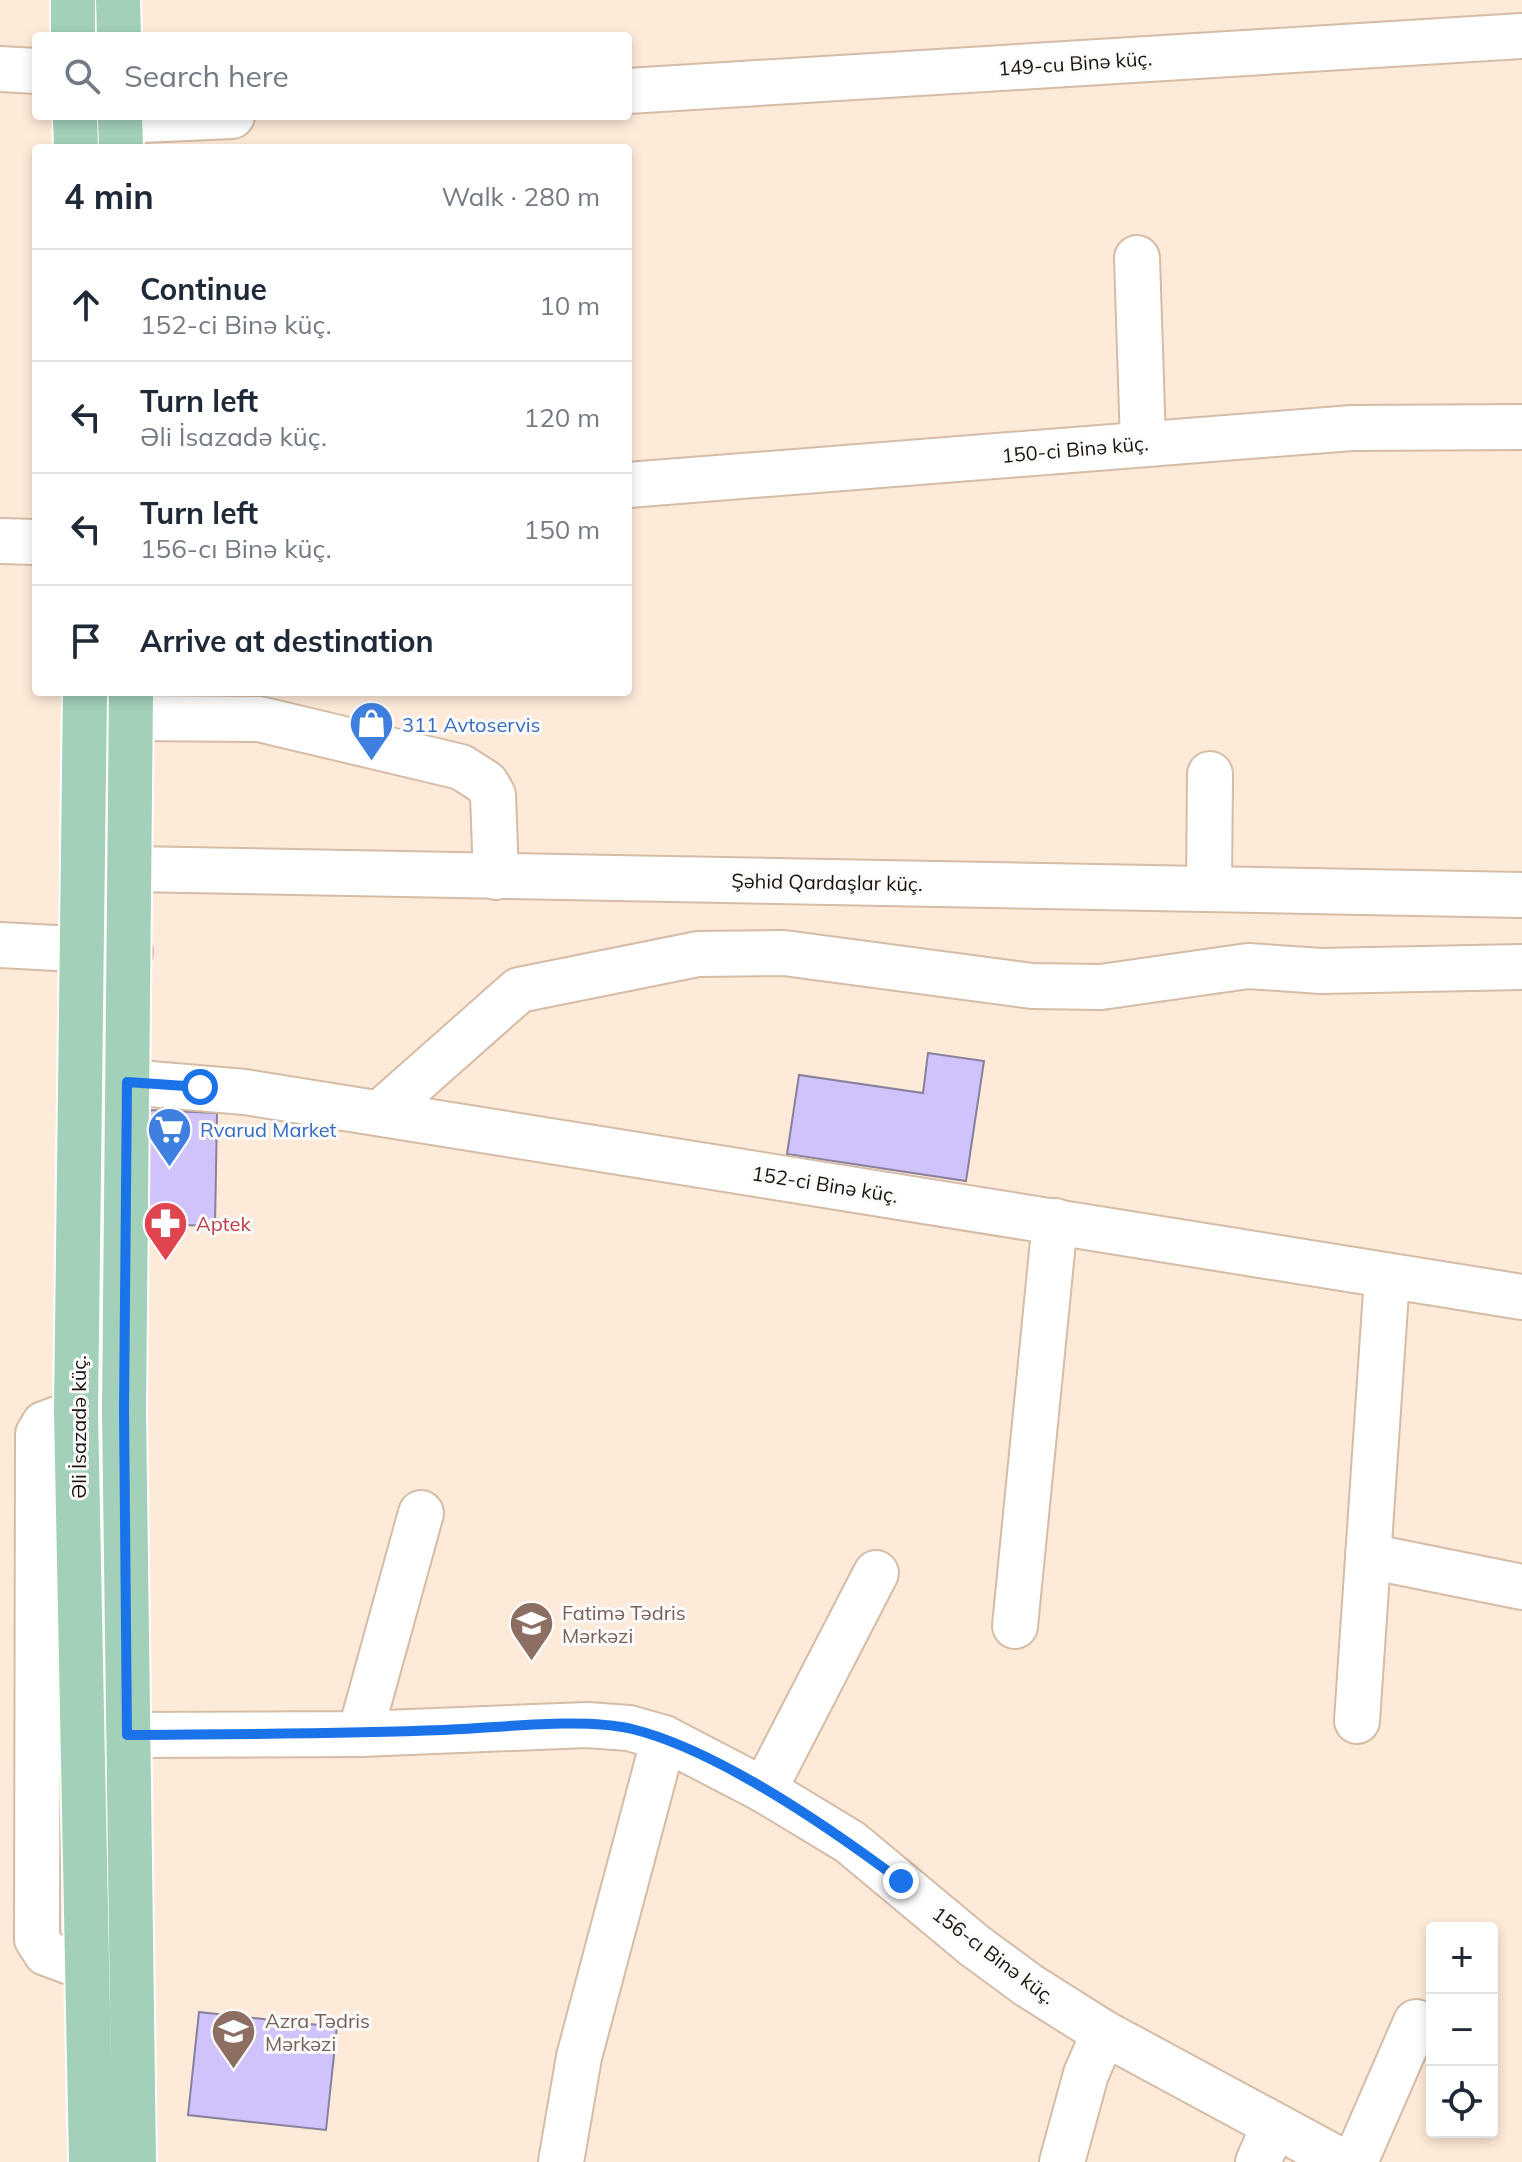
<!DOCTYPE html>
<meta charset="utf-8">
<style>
:root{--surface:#fff;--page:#f2f2f3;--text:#1f2937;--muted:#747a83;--line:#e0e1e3}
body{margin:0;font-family:Mulish,sans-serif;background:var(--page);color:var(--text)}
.controls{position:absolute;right:24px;bottom:24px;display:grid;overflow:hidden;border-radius:8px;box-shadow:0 4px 12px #0003}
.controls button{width:72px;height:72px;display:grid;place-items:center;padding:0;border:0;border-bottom:2px solid var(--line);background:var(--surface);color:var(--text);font:40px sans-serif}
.stop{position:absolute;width:24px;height:24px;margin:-18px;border:6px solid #1a73e8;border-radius:50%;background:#fff}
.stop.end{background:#1a73e8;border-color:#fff;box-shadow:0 2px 8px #0008}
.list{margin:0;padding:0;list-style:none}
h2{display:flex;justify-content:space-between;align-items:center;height:104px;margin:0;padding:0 32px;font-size:34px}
h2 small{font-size:26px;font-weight:400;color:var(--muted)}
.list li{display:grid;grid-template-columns:52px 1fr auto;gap:24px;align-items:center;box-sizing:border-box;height:112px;padding:0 32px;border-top:2px solid var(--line)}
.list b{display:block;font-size:30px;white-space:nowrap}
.list p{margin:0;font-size:26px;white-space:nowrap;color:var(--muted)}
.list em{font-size:26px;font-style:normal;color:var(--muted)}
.icon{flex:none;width:44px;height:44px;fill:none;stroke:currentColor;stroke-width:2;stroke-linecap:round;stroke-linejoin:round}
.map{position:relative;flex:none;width:1522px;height:2162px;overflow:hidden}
.search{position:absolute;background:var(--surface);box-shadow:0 4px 12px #0003;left:32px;top:32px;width:600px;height:88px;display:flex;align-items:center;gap:20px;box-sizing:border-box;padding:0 28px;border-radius:8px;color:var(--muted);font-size:30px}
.panel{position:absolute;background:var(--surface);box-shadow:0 4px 12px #0003;left:32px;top:144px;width:600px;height:552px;border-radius:8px}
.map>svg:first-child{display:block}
.building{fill:#d0c2fa;stroke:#88819c;stroke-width:2}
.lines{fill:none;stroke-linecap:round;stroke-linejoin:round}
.minor-casing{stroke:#d4bca6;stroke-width:48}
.major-casing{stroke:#fff;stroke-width:48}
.minor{stroke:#fff;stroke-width:44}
.major{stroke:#a2d0b8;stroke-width:44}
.route{stroke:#1a73e8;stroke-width:10}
.labels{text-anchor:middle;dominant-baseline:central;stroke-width:6;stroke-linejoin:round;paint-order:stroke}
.street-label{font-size:20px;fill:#1b130b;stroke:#fbfbfb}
.shop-label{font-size:20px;fill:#366cbe;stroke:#fbfbfb;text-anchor:start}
.health-label{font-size:20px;fill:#be3a42;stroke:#fbfbfb;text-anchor:start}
.education-label{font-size:20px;fill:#785e54;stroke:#fbfbfb;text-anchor:start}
</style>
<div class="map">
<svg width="1522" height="2162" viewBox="0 0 1522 2162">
<rect width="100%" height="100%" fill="#feead8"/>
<g class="building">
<path d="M 928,1053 L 984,1061 L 966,1181 L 787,1154 L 799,1075 L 923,1093 Z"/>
<path d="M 148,1110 L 217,1113 L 215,1226 L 145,1224 Z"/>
<path d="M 199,2012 L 337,2027 L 326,2130 L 188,2115 Z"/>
</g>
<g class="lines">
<defs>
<g id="minor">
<path d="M 0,69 L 36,71"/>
<path d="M 628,91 L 1522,36"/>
<path d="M 120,121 L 232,116"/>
<path d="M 1137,258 L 1143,443"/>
<path d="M 628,485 L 1352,428 L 1522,427"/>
<path d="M 0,541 L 36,542"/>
<path d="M 132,718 L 259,719 L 461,767 L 486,783 L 493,795 L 496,877"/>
<path d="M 131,869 L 1522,895"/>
<path d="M 1209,888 L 1210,774"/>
<path d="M 0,945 L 130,952"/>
<path d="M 127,1082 L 245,1092 L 1522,1297"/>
<path d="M 380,1113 L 519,990 L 698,954 L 784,953 L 1032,986 L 1101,987 L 1248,966 L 1321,971 L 1522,967"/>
<path d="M 76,1412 L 44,1424 L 38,1434 L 37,1939 L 46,1953 L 86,1968"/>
<path d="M 1368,1556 L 1522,1587"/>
<path d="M 1015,1626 L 1055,1221"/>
<path d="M 1357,1721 L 1387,1277"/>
<path d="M 360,1734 L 421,1513"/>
<path d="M 127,1735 L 360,1734 L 587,1725 L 629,1728 L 664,1738 L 764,1790 L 850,1842 L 975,1946 L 1028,1985 L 1104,2033 L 1343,2162"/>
<path d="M 764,1790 L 876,1573"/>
<path d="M 561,2162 L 579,2057 L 664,1738"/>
<path d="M 1062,2162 L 1086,2074 L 1104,2033"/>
<path d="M 1258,2162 L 1274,2126"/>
<path d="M 1355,2162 L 1416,2022"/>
</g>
<g id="major">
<path d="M 73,0 L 73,36"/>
<path d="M 118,0 L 119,36"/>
<path d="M 75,116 L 76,148"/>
<path d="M 120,116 L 121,148"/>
<path d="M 85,692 L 76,1412 L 91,2162"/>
<path d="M 131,692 L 124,1410 L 134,2162"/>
</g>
</defs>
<use href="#minor" class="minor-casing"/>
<use href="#major" class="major-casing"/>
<use href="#minor" class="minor"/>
<use href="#major" class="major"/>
</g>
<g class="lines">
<path class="route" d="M 200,1087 L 127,1082 L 124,1410 L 127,1735 C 233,1734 338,1734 444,1730 C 498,1728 581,1717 632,1729 C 718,1750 830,1828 901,1881"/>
</g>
<defs>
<symbol id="shop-pin" viewBox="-11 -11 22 30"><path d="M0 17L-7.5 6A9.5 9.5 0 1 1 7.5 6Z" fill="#3f7fe0" stroke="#fbfbfb"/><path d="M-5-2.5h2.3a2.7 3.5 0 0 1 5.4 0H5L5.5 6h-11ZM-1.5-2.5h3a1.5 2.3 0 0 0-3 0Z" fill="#fff"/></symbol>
<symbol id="supermarket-pin" viewBox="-11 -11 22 30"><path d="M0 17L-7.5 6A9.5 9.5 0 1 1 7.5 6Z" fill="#3f7fe0" stroke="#fbfbfb"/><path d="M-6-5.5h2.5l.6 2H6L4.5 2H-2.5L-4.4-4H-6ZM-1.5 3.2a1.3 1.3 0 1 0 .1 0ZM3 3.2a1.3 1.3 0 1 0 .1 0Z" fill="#fff"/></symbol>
<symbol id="pharmacy-pin" viewBox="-11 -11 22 30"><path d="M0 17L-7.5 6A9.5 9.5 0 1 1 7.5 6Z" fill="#e0444e" stroke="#fbfbfb"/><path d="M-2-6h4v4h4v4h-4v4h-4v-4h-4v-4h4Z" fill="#fff"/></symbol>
<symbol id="university-pin" viewBox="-11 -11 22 30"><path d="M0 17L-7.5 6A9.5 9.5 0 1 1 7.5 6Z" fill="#8d6e63" stroke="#fbfbfb"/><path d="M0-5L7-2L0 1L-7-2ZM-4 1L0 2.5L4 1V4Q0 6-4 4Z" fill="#fff"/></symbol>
</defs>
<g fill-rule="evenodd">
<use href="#shop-pin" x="346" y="698" width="51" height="69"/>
<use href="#supermarket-pin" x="144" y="1104" width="51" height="69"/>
<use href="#pharmacy-pin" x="140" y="1198" width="51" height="69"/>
<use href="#university-pin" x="506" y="1598" width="51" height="69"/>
<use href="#university-pin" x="208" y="2006" width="51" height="69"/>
</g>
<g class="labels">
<g class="street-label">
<text transform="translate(1075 63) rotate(-4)">149-cu Binə küç.</text>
<text transform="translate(1075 449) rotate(-5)">150-ci Binə küç.</text>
<text transform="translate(827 882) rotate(1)">Şəhid Qardaşlar küç.</text>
<text transform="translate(825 1184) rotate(9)">152-ci Binə küç.</text>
<text transform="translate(78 1427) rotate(-90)">Əli İsazadə küç.</text>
<text transform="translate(994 1955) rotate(37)">156-cı Binə küç.</text>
</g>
<g class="shop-label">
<text x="402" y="724">311 Avtoservis</text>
<text x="200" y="1129">Rvarud Market</text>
</g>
<g class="health-label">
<text x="196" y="1223">Aptek</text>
</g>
<g class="education-label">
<text x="562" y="1612">Fatimə Tədris<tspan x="562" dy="23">Mərkəzi</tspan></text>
<text x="265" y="2020">Azra Tədris<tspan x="265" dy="23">Mərkəzi</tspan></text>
</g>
</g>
</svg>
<div class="controls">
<button>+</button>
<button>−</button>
<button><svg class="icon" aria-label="locate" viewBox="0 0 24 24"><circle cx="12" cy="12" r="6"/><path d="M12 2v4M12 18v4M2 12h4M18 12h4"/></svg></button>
</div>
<div class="stop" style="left:200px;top:1087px"></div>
<div class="stop end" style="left:901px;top:1881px"></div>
<div class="search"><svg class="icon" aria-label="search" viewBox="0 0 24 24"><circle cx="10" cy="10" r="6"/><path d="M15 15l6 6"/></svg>Search here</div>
<section class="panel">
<h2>4 min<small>Walk · 280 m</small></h2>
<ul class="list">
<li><svg class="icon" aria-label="ahead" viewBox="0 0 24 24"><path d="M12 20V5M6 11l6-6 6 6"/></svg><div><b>Continue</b><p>152-ci Binə küç.</p></div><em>10 m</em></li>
<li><svg class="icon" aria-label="left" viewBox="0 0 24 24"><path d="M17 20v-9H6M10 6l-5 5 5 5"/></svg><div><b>Turn left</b><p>Əli İsazadə küç.</p></div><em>120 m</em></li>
<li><svg class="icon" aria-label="left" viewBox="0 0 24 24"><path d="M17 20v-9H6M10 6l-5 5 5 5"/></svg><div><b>Turn left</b><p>156-cı Binə küç.</p></div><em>150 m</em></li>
<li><svg class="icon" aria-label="arrive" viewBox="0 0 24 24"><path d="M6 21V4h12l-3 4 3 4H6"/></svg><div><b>Arrive at destination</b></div></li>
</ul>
</section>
</div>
